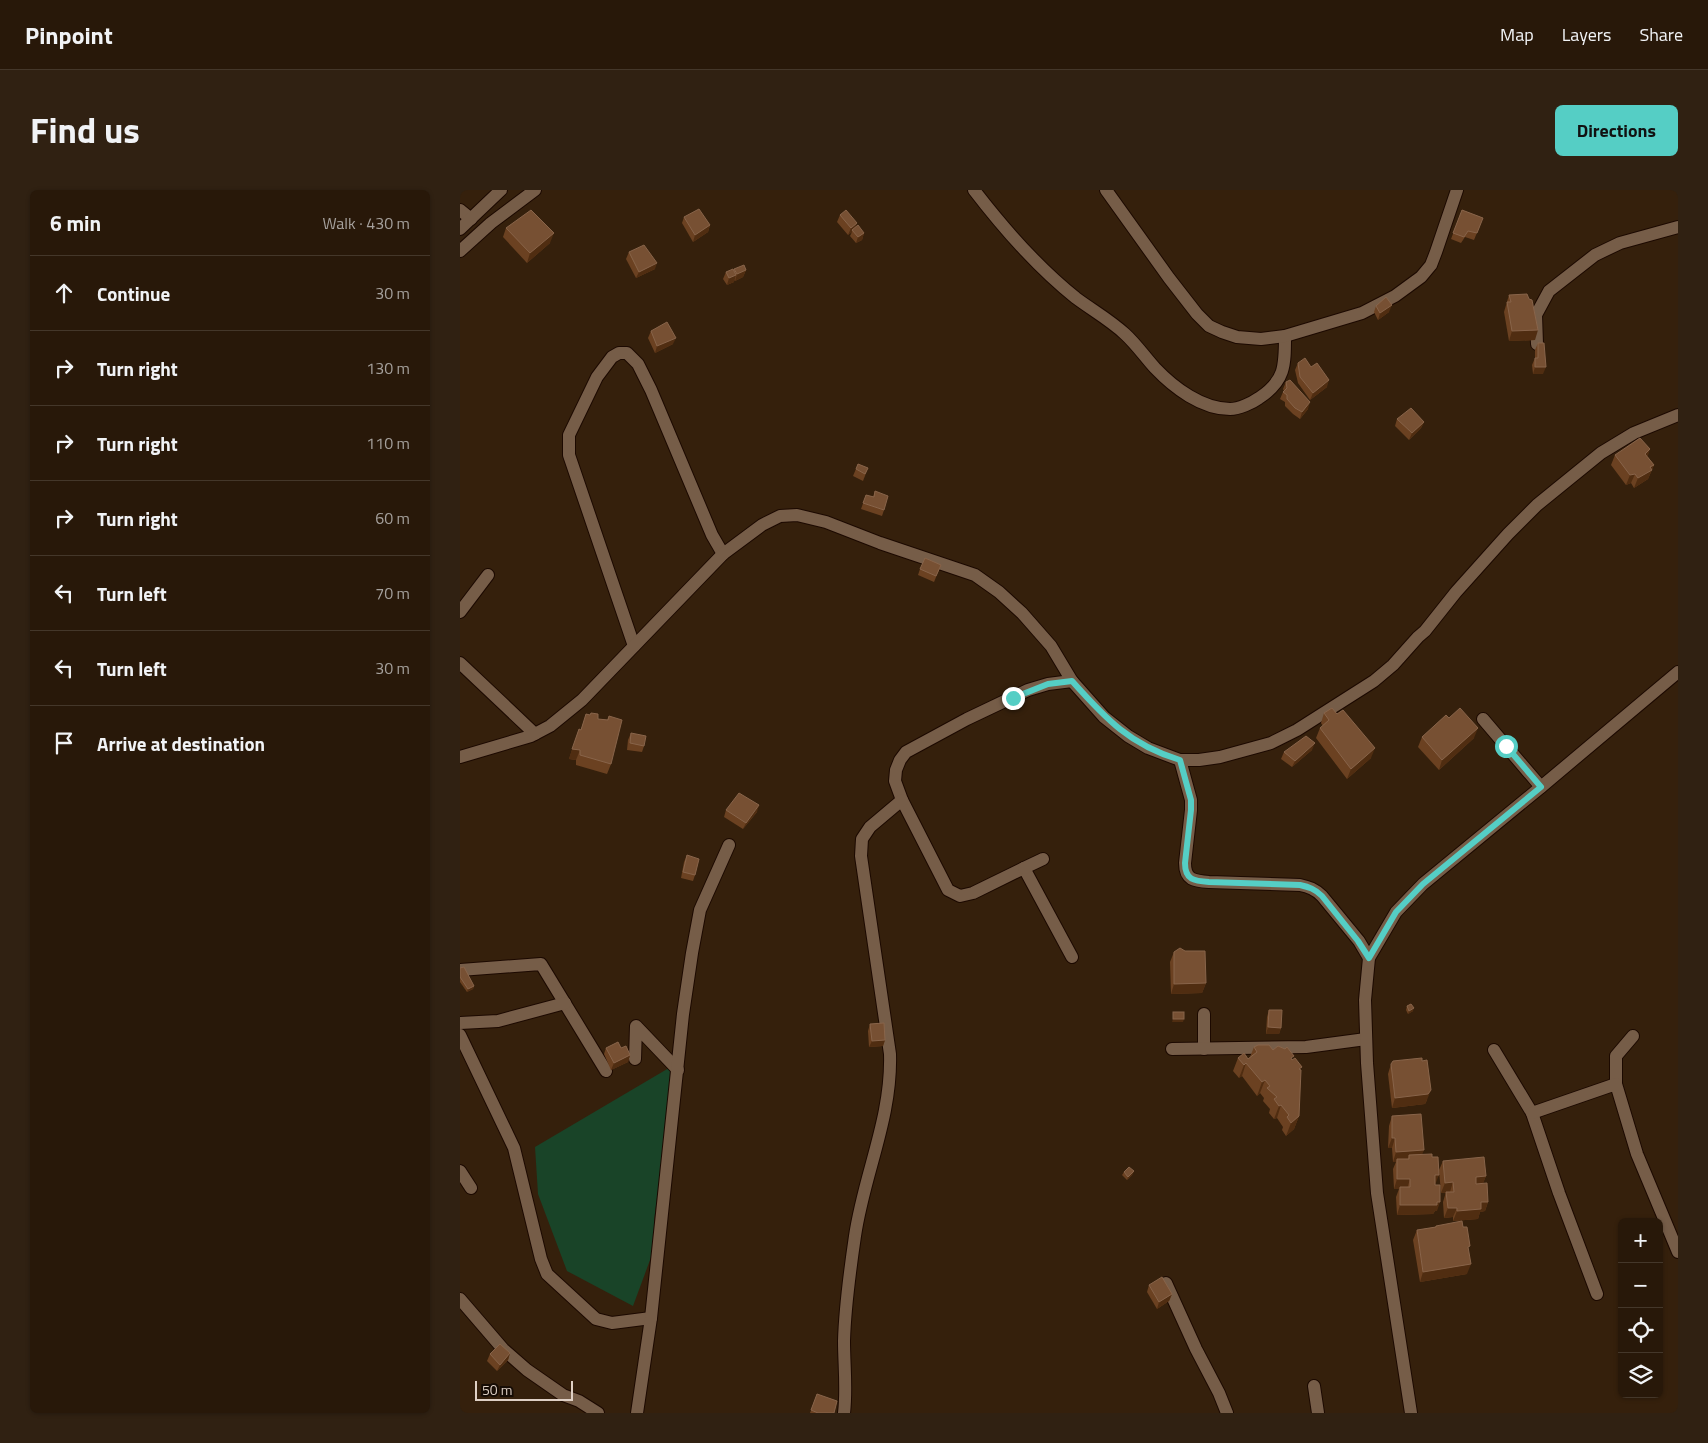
<!DOCTYPE html>
<meta charset="utf-8">
<style>
:root{--surface:#281809;--page:#302112;--text:#f1f3f6;--muted:#a5a09c;--line:#44372a;--accent:#55cec5}
body{margin:0;font-family:"Titillium Web",sans-serif;background:var(--page);color:var(--text)}
.controls{position:absolute;right:15px;bottom:15px;display:grid;overflow:hidden;border-radius:8px;box-shadow:0 1px 4px #0004}
.controls button{width:45px;height:45px;display:grid;place-items:center;padding:0;border:0;border-bottom:1px solid var(--line);background:var(--surface);color:var(--text);font:25px sans-serif}
.scale{position:absolute;left:15px;bottom:12px;width:98px;box-sizing:border-box;padding-left:5px;border:2px solid #dfd0c5;border-top:0;font-size:14px;line-height:18px;white-space:nowrap;color:#dfd0c5;-webkit-text-stroke:4px #160c05;paint-order:stroke}
.stop{position:absolute;width:15px;height:15px;margin:-11px;border:4px solid #55cec5;border-radius:50%;background:#fff}
.stop.end{background:#55cec5;border-color:#fff;box-shadow:0 1px 5px #0008}
.list{margin:0;padding:0;list-style:none}
h2{display:flex;justify-content:space-between;align-items:center;height:65px;margin:0;padding:0 20px;font-size:21px}
h2 small{font-size:16px;font-weight:400;color:var(--muted)}
.list li{display:grid;grid-template-columns:32px 1fr auto;gap:15px;align-items:center;box-sizing:border-box;height:75px;padding:0 20px;border-top:1px solid var(--line)}
.list b{display:block;font-size:19px;white-space:nowrap}
.list em{font-size:16px;font-style:normal;color:var(--muted)}
.icon{flex:none;width:28px;height:28px;fill:none;stroke:currentColor;stroke-width:2;stroke-linecap:round;stroke-linejoin:round}
.map{position:relative;flex:none;width:1218px;height:1223px;overflow:hidden;border-radius:8px}
header{display:flex;align-items:center;gap:30px;box-sizing:border-box;height:70px;padding:0 25px;background:var(--surface);border-bottom:1px solid var(--line)}
header strong{font-size:24px}
nav{display:flex;gap:28px;margin-inline-start:auto;font-size:18px}
.intro{display:flex;align-items:center;justify-content:space-between;box-sizing:border-box;height:120px;padding:0 30px}
h1{margin:0;font-size:35px}
.button{padding:12px 22px;border-radius:8px;background:var(--accent);color:#111;font-size:18px;font-weight:700}
main{display:flex;gap:30px;padding:0 30px}
aside{flex:1;background:var(--surface);border-radius:8px;box-shadow:0 1px 4px #0004}
.map>svg:first-child{display:block}
.green{fill:#194428}
.lines{fill:none;stroke-linecap:round;stroke-linejoin:round}
.minor-casing{stroke:#1c0900;stroke-width:14}
.minor{stroke:#765d48;stroke-width:12}
.wall{fill:#6b4121}
.shaded-wall{fill:#502d11}
.building{fill:#775033;stroke:#88644a}
.route{stroke:#55cec5;stroke-width:6}
</style>
<header>
<strong>Pinpoint</strong>
<nav><a>Map</a><a>Layers</a><a>Share</a></nav>
</header>
<div class="intro"><h1>Find us</h1><a class="button">Directions</a></div>
<main>
<aside>
<h2>6 min<small>Walk · 430 m</small></h2>
<ul class="list">
<li><svg class="icon" aria-label="ahead" viewBox="0 0 24 24"><path d="M12 20V5M6 11l6-6 6 6"/></svg><div><b>Continue</b></div><em>30 m</em></li>
<li><svg class="icon" aria-label="right" viewBox="0 0 24 24"><path d="M7 20v-9h11M14 6l5 5-5 5"/></svg><div><b>Turn right</b></div><em>130 m</em></li>
<li><svg class="icon" aria-label="right" viewBox="0 0 24 24"><path d="M7 20v-9h11M14 6l5 5-5 5"/></svg><div><b>Turn right</b></div><em>110 m</em></li>
<li><svg class="icon" aria-label="right" viewBox="0 0 24 24"><path d="M7 20v-9h11M14 6l5 5-5 5"/></svg><div><b>Turn right</b></div><em>60 m</em></li>
<li><svg class="icon" aria-label="left" viewBox="0 0 24 24"><path d="M17 20v-9H6M10 6l-5 5 5 5"/></svg><div><b>Turn left</b></div><em>70 m</em></li>
<li><svg class="icon" aria-label="left" viewBox="0 0 24 24"><path d="M17 20v-9H6M10 6l-5 5 5 5"/></svg><div><b>Turn left</b></div><em>30 m</em></li>
<li><svg class="icon" aria-label="arrive" viewBox="0 0 24 24"><path d="M6 21V4h12l-3 4 3 4H6"/></svg><div><b>Arrive at destination</b></div></li>
</ul>
</aside>
<div class="map">
<svg width="1218" height="1223" viewBox="0 0 1218 1223">
<rect width="100%" height="100%" fill="#35200c"/>
<path class="green" d="M 214,875 L 194,1031 L 200,1043 L 173,1116 L 107,1081 L 78,1004 L 75,957 Z"/>
<g class="lines">
<defs>
<g id="minor">
<path d="M 514,0 C 544,39 577,77 616,108 C 632,120 650,130 665,144 C 676,154 685,167 695,178 C 714,198 742,219 770,219 C 779,219 792,213 799,208 C 825,191 825,176 825,146"/>
<path d="M 646,0 L 709,88 L 737,124 L 749,136 L 762,142 L 777,147 L 801,149 L 825,146 L 902,123 L 935,106 L 961,87 L 971,75 L 976,62 L 997,0"/>
<path d="M 0,20 L 11,29"/>
<path d="M 0,39 L 41,0"/>
<path d="M 0,61 L 31,33 L 75,0"/>
<path d="M 1077,154 L 1076,125 L 1089,101 L 1135,65 L 1160,53 L 1218,37"/>
<path d="M 0,422 L 28,385"/>
<path d="M 174,456 L 109,265 L 109,245 L 137,187 L 152,167 L 159,163 L 167,163 L 178,174 L 191,200 L 252,345 L 263,364"/>
<path d="M 0,473 L 75,544"/>
<path d="M 612,491 L 588,494 L 568,500 L 507,529 L 446,562 L 440,570 L 436,580 L 435,591 L 442,610 L 488,700 L 500,706 L 513,703 L 564,678 L 612,767"/>
<path d="M 1023,529 L 1081,597"/>
<path d="M 0,567 L 71,546 L 90,536 L 122,510 L 263,364 L 302,335 L 320,326 L 337,325 L 366,332 L 420,353 L 515,385 L 539,402 L 562,423 L 591,456 L 612,491 L 644,527 L 668,546 L 688,558 L 720,570 L 739,570 L 760,567 L 811,553 L 837,540 L 914,491 L 933,475 L 958,447 L 965,441 L 996,402 L 1048,344 L 1077,315 L 1141,263 L 1174,243 L 1218,225"/>
<path d="M 720,570 L 731,610 L 731,620 L 725,673 C 725,690 734,691 749,692 L 840,695 C 849,697 855,699 862,706 L 899,751 L 909,768"/>
<path d="M 564,678 L 583,669"/>
<path d="M 0,780 L 81,774 L 146,881"/>
<path d="M 744,824 L 744,859"/>
<path d="M 0,833 L 38,831 L 105,813"/>
<path d="M 0,845 L 54,958 L 81,1069 L 87,1084 L 136,1129 L 152,1133 L 191,1128"/>
<path d="M 712,859 L 846,857 L 906,849"/>
<path d="M 1034,860 L 1072,923 L 1099,1003 L 1137,1104"/>
<path d="M 175,869 L 176,836 L 218,880"/>
<path d="M 1156,894 L 1156,866 L 1173,846"/>
<path d="M 1072,923 L 1156,894 L 1177,964 L 1218,1062"/>
<path d="M 0,981 L 11,998"/>
<path d="M 706,1093 L 736,1159 L 759,1203 L 767,1223"/>
<path d="M 0,1109 L 43,1159 L 67,1180 L 103,1205 L 119,1211 L 138,1223"/>
<path d="M 854,1196 L 858,1223"/>
<path d="M 177,1223 L 191,1128 L 223,824 L 232,763 L 240,720 L 269,655"/>
<path d="M 384,1223 C 387,1199 384,1175 384,1151 C 385,1116 390,1080 395,1046 C 404,984 432,928 430,864 L 401,666 L 402,649 L 410,637 L 442,610"/>
<path d="M 951,1223 L 917,1003 L 907,873 L 905,810 L 909,768 L 936,722 L 963,694 L 1081,597 L 1218,482"/>
</g>
</defs>
<use href="#minor" class="minor-casing"/>
<use href="#minor" class="minor"/>
</g>
<g class="wall">
<path d="M 1002,20 L 1023,28 L 1014,50 L 1005,47 L 1001,53 L 991,49 Z"/>
<path d="M 380,25 L 397,33 L 395,37 L 404,43 L 402,50 L 396,53 L 390,46 L 392,42 L 388,45 L 377,32 Z"/>
<path d="M 224,27 L 250,35 L 248,42 L 233,52 L 222,33 Z"/>
<path d="M 46,38 L 90,53 L 67,73 L 43,47 Z"/>
<path d="M 169,62 L 195,79 L 176,88 L 166,69 Z"/>
<path d="M 274,79 L 286,80 L 283,87 L 275,91 L 274,90 L 274,92 L 267,95 L 263,89 L 266,82 L 274,80 Z"/>
<path d="M 1049,105 L 1075,150 L 1049,151 L 1044,122 Z"/>
<path d="M 916,116 L 929,122 L 918,130 L 914,122 Z"/>
<path d="M 191,141 L 213,154 L 195,163 L 188,148 Z"/>
<path d="M 1078,153 L 1083,184 L 1073,184 L 1072,175 L 1075,168 L 1075,160 Z"/>
<path d="M 838,173 L 867,197 L 850,210 L 838,193 L 835,180 Z"/>
<path d="M 826,192 L 848,219 L 840,229 L 833,224 L 825,216 L 825,212 L 820,209 L 823,202 L 824,201 L 823,199 Z"/>
<path d="M 937,229 L 964,232 L 961,238 L 949,250 L 935,236 Z"/>
<path d="M 1155,265 L 1188,267 L 1194,275 L 1188,289 L 1174,298 L 1171,293 L 1166,295 L 1151,275 Z"/>
<path d="M 398,274 L 408,278 L 403,291 L 393,286 Z"/>
<path d="M 415,301 L 424,320 L 422,326 L 401,319 L 406,305 L 413,307 Z"/>
<path d="M 481,375 L 474,392 L 458,385 L 460,379 Z"/>
<path d="M 864,523 L 911,568 L 887,589 L 856,548 L 860,538 L 863,536 L 861,533 Z"/>
<path d="M 126,524 L 138,529 L 147,530 L 149,526 L 151,574 L 147,584 L 116,575 L 116,570 L 109,569 L 119,539 L 121,540 Z"/>
<path d="M 989,528 L 1014,548 L 979,580 L 958,557 L 962,547 Z"/>
<path d="M 171,543 L 184,556 L 182,562 L 167,560 L 168,550 Z"/>
<path d="M 852,560 L 832,577 L 821,569 L 824,562 Z"/>
<path d="M 266,620 L 297,622 L 283,639 L 264,627 Z"/>
<path d="M 227,665 L 235,685 L 233,691 L 221,688 L 224,672 Z"/>
<path d="M 714,762 L 746,793 L 742,803 L 711,804 L 710,772 Z"/>
<path d="M 0,778 L 14,796 L 13,799 L 7,802 L 0,792 Z"/>
<path d="M 947,816 L 953,821 L 948,824 L 946,820 Z"/>
<path d="M 809,820 L 821,838 L 819,844 L 806,844 L 807,827 Z"/>
<path d="M 410,834 L 425,850 L 423,856 L 409,857 L 408,841 Z"/>
<path d="M 794,857 L 813,860 L 832,870 L 840,880 L 839,926 L 834,939 L 826,946 L 822,940 L 823,937 L 817,928 L 814,929 L 809,923 L 810,919 L 803,911 L 804,908 L 800,903 L 797,906 L 782,886 L 779,888 L 773,881 L 778,868 L 788,869 L 790,867 Z"/>
<path d="M 146,858 L 161,858 L 170,865 L 168,872 L 151,880 L 144,864 Z"/>
<path d="M 931,874 L 967,910 L 965,914 L 932,918 L 928,884 Z"/>
<path d="M 932,926 L 962,965 L 975,995 L 977,1021 L 975,1021 L 973,1024 L 937,1025 L 936,1007 L 939,999 L 934,999 L 933,979 L 936,972 L 933,972 L 932,958 L 928,958 L 929,936 Z"/>
<path d="M 983,971 L 1026,986 L 1023,993 L 1028,1012 L 1025,1021 L 1020,1022 L 1018,1029 L 993,1031 L 993,1027 L 984,1028 L 983,1012 L 986,1002 L 990,1002 L 981,1003 L 979,980 Z"/>
<path d="M 674,981 L 672,985 L 667,990 L 662,985 L 664,982 Z"/>
<path d="M 976,1036 L 1003,1037 L 1008,1061 L 1007,1084 L 960,1092 L 953,1050 L 957,1040 L 975,1037 Z"/>
<path d="M 689,1095 L 712,1104 L 709,1111 L 697,1119 L 687,1102 Z"/>
<path d="M 50,1163 L 48,1170 L 37,1181 L 27,1171 L 30,1164 Z"/>
<path d="M 357,1204 L 374,1223 L 350,1223 Z"/>
</g>
<g class="shaded-wall">
<path d="M 397,33 L 395,39 L 392,40 L 392,42 L 388,45 L 391,38 Z"/>
<path d="M 250,35 L 248,42 L 233,52 L 235,45 Z"/>
<path d="M 94,43 L 90,53 L 67,73 L 70,63 Z"/>
<path d="M 404,43 L 402,50 L 396,53 L 398,47 Z"/>
<path d="M 197,73 L 195,79 L 176,88 L 179,82 Z"/>
<path d="M 286,80 L 283,87 L 275,91 L 277,84 Z"/>
<path d="M 276,85 L 274,92 L 267,95 L 269,88 Z"/>
<path d="M 932,115 L 929,122 L 918,130 L 920,123 Z"/>
<path d="M 1078,140 L 1075,150 L 1049,151 L 1052,141 Z"/>
<path d="M 216,148 L 213,154 L 195,163 L 197,156 Z"/>
<path d="M 1075,177 L 1086,177 L 1083,184 L 1073,184 Z"/>
<path d="M 869,190 L 867,197 L 850,210 L 853,203 Z"/>
<path d="M 850,212 L 848,219 L 840,229 L 842,222 Z"/>
<path d="M 964,232 L 961,238 L 949,250 L 952,243 Z"/>
<path d="M 1190,259 L 1187,269 L 1185,264 Z"/>
<path d="M 1194,275 L 1188,289 L 1174,298 L 1178,288 L 1190,277 Z"/>
<path d="M 1175,284 L 1171,293 L 1166,295 L 1170,285 Z"/>
<path d="M 1018,538 L 1014,548 L 979,580 L 982,570 Z"/>
<path d="M 855,553 L 852,560 L 832,577 L 835,571 Z"/>
<path d="M 915,558 L 911,568 L 887,589 L 891,579 Z"/>
<path d="M 112,559 L 120,560 L 116,570 L 109,569 Z"/>
<path d="M 299,615 L 297,622 L 283,639 L 286,633 Z"/>
<path d="M 746,793 L 742,803 L 711,804 L 714,794 Z"/>
<path d="M 14,796 L 13,799 L 7,802 L 8,799 Z"/>
<path d="M 954,818 L 953,821 L 948,824 L 949,821 Z"/>
<path d="M 713,829 L 724,829 L 723,832 L 712,832 Z"/>
<path d="M 808,837 L 821,838 L 819,844 L 806,844 Z"/>
<path d="M 425,850 L 423,856 L 409,857 L 412,851 Z"/>
<path d="M 170,865 L 168,872 L 151,880 L 154,873 Z"/>
<path d="M 786,873 L 782,886 L 779,888 L 784,875 Z"/>
<path d="M 805,890 L 800,903 L 797,906 L 802,892 Z"/>
<path d="M 971,900 L 967,910 L 965,914 L 932,918 L 935,908 Z"/>
<path d="M 821,915 L 817,928 L 814,929 L 819,916 Z"/>
<path d="M 839,926 L 834,939 L 826,946 L 831,933 Z"/>
<path d="M 932,948 L 935,948 L 932,958 L 928,958 Z"/>
<path d="M 964,960 L 960,970 L 949,969 L 949,965 L 947,971 L 937,969 L 936,972 L 933,972 L 936,962 Z"/>
<path d="M 674,981 L 672,985 L 667,990 L 668,987 Z"/>
<path d="M 975,985 L 979,985 L 975,995 Z"/>
<path d="M 1026,986 L 1022,996 L 1012,997 L 1016,987 Z"/>
<path d="M 937,989 L 950,989 L 947,999 L 940,997 L 939,999 L 934,999 Z"/>
<path d="M 993,992 L 990,1002 L 981,1003 L 985,993 Z"/>
<path d="M 977,1012 L 980,1012 L 977,1021 L 975,1021 L 973,1024 L 937,1025 L 940,1015 Z"/>
<path d="M 1021,1012 L 1028,1012 L 1025,1021 L 1020,1022 L 1018,1029 L 993,1031 L 997,1021 Z"/>
<path d="M 988,1018 L 997,1018 L 993,1027 L 984,1028 Z"/>
<path d="M 1011,1074 L 1007,1084 L 960,1092 L 963,1082 Z"/>
<path d="M 712,1104 L 709,1111 L 697,1119 L 699,1112 Z"/>
<path d="M 50,1163 L 48,1170 L 37,1181 L 40,1175 Z"/>
</g>
<g class="building">
<path d="M 239,19 L 250,35 L 235,45 L 224,27 Z"/>
<path d="M 71,20 L 94,43 L 70,63 L 46,38 Z"/>
<path d="M 386,20 L 397,33 L 391,38 L 380,25 Z"/>
<path d="M 1002,20 L 1023,28 L 1017,43 L 1008,41 L 1004,47 L 993,43 Z"/>
<path d="M 398,35 L 404,43 L 398,47 L 392,40 Z"/>
<path d="M 184,55 L 197,73 L 179,82 L 169,62 Z"/>
<path d="M 284,75 L 286,80 L 277,84 L 274,79 Z"/>
<path d="M 273,79 L 276,85 L 269,88 L 266,82 Z"/>
<path d="M 1067,104 L 1069,109 L 1072,110 L 1078,140 L 1052,141 L 1047,112 L 1051,112 L 1049,105 Z"/>
<path d="M 926,107 L 932,115 L 920,123 L 916,116 Z"/>
<path d="M 207,132 L 216,148 L 197,156 L 191,141 Z"/>
<path d="M 1078,153 L 1084,153 L 1086,177 L 1075,177 L 1075,168 L 1078,168 Z"/>
<path d="M 845,168 L 851,177 L 857,173 L 869,190 L 853,203 L 840,187 L 838,173 Z"/>
<path d="M 830,190 L 850,212 L 842,222 L 835,218 L 827,209 L 827,205 L 823,202 L 827,198 L 826,192 Z"/>
<path d="M 951,218 L 964,232 L 952,243 L 937,229 Z"/>
<path d="M 1180,248 L 1190,259 L 1185,264 L 1194,275 L 1190,277 L 1192,280 L 1178,288 L 1175,284 L 1170,285 L 1155,265 Z"/>
<path d="M 398,274 L 408,278 L 405,284 L 396,279 Z"/>
<path d="M 415,301 L 428,306 L 424,320 L 403,313 L 406,305 L 414,307 Z"/>
<path d="M 465,368 L 481,375 L 476,386 L 460,379 Z"/>
<path d="M 872,518 L 877,524 L 883,520 L 915,558 L 891,579 L 860,538 L 869,530 L 864,523 Z"/>
<path d="M 1000,518 L 1018,538 L 982,570 L 962,547 L 986,525 L 989,528 Z"/>
<path d="M 131,523 L 138,524 L 138,529 L 148,530 L 149,526 L 162,530 L 151,574 L 120,565 L 120,560 L 112,559 L 119,539 L 121,540 L 126,524 L 130,525 Z"/>
<path d="M 171,543 L 186,546 L 184,556 L 170,553 Z"/>
<path d="M 846,546 L 855,553 L 835,571 L 824,562 Z"/>
<path d="M 279,603 L 299,615 L 286,633 L 266,620 Z"/>
<path d="M 227,665 L 239,669 L 235,685 L 223,682 Z"/>
<path d="M 720,758 L 725,761 L 745,761 L 746,793 L 714,794 L 714,762 Z"/>
<path d="M 4,777 L 14,796 L 8,799 L 0,787 L 0,778 Z"/>
<path d="M 951,814 L 954,818 L 949,821 L 947,816 Z"/>
<path d="M 809,820 L 822,820 L 821,838 L 808,837 Z"/>
<rect x="713" y="822" width="11" height="7"/>
<path d="M 424,833 L 425,850 L 412,851 L 410,834 Z"/>
<path d="M 158,852 L 161,858 L 166,856 L 170,865 L 154,873 L 146,858 Z"/>
<path d="M 798,855 L 809,855 L 813,860 L 818,856 L 825,859 L 827,857 L 834,866 L 831,868 L 832,870 L 835,868 L 842,877 L 839,879 L 841,880 L 839,926 L 831,933 L 827,927 L 829,925 L 821,915 L 819,916 L 814,909 L 817,907 L 807,898 L 810,896 L 805,890 L 802,892 L 786,873 L 784,875 L 778,868 L 784,863 L 788,869 L 797,862 L 794,857 Z"/>
<path d="M 962,868 L 962,871 L 967,870 L 971,900 L 968,904 L 935,908 L 931,874 L 933,871 Z"/>
<path d="M 961,924 L 964,960 L 936,962 L 935,948 L 932,948 L 932,926 Z"/>
<path d="M 972,964 L 972,967 L 978,967 L 979,985 L 975,985 L 975,995 L 980,995 L 980,1012 L 977,1012 L 977,1015 L 940,1015 L 940,997 L 950,997 L 950,989 L 937,989 L 937,969 L 949,969 L 949,965 Z"/>
<path d="M 1024,967 L 1026,986 L 1016,987 L 1016,994 L 1027,993 L 1028,1012 L 1021,1012 L 1021,1019 L 997,1021 L 997,1018 L 988,1018 L 986,1002 L 994,1002 L 993,992 L 985,993 L 983,971 Z"/>
<path d="M 669,977 L 674,981 L 668,987 L 664,982 Z"/>
<path d="M 1002,1031 L 1003,1037 L 1007,1037 L 1010,1056 L 1008,1057 L 1011,1074 L 963,1082 L 957,1040 L 976,1037 L 976,1036 Z"/>
<path d="M 702,1087 L 712,1104 L 699,1112 L 689,1095 Z"/>
<path d="M 40,1154 L 50,1163 L 40,1175 L 30,1164 Z"/>
<path d="M 357,1204 L 377,1211 L 374,1223 L 358,1223 L 351,1220 Z"/>
</g>
<g class="lines">
<path class="route" d="M 553,508 L 588,494 L 612,491 C 646,529 670,555 720,570 L 731,610 L 731,620 L 725,673 C 725,690 734,691 749,692 L 840,695 C 849,697 855,699 862,706 L 898,751 L 909,768 L 936,722 L 963,694 L 1081,597 L 1046,556"/>
</g>
</svg>
<div class="controls">
<button>+</button>
<button>−</button>
<button><svg class="icon" aria-label="locate" viewBox="0 0 24 24"><circle cx="12" cy="12" r="6"/><path d="M12 2v4M12 18v4M2 12h4M18 12h4"/></svg></button>
<button><svg class="icon" aria-label="layers" viewBox="0 0 24 24"><path d="M12 4l9 5-9 5-9-5zM3 14l9 5 9-5"/></svg></button>
</div>
<div class="scale">50 m</div>
<div class="stop" style="left:1046px;top:556px"></div>
<div class="stop end" style="left:553px;top:508px"></div>
</div>
</main>
